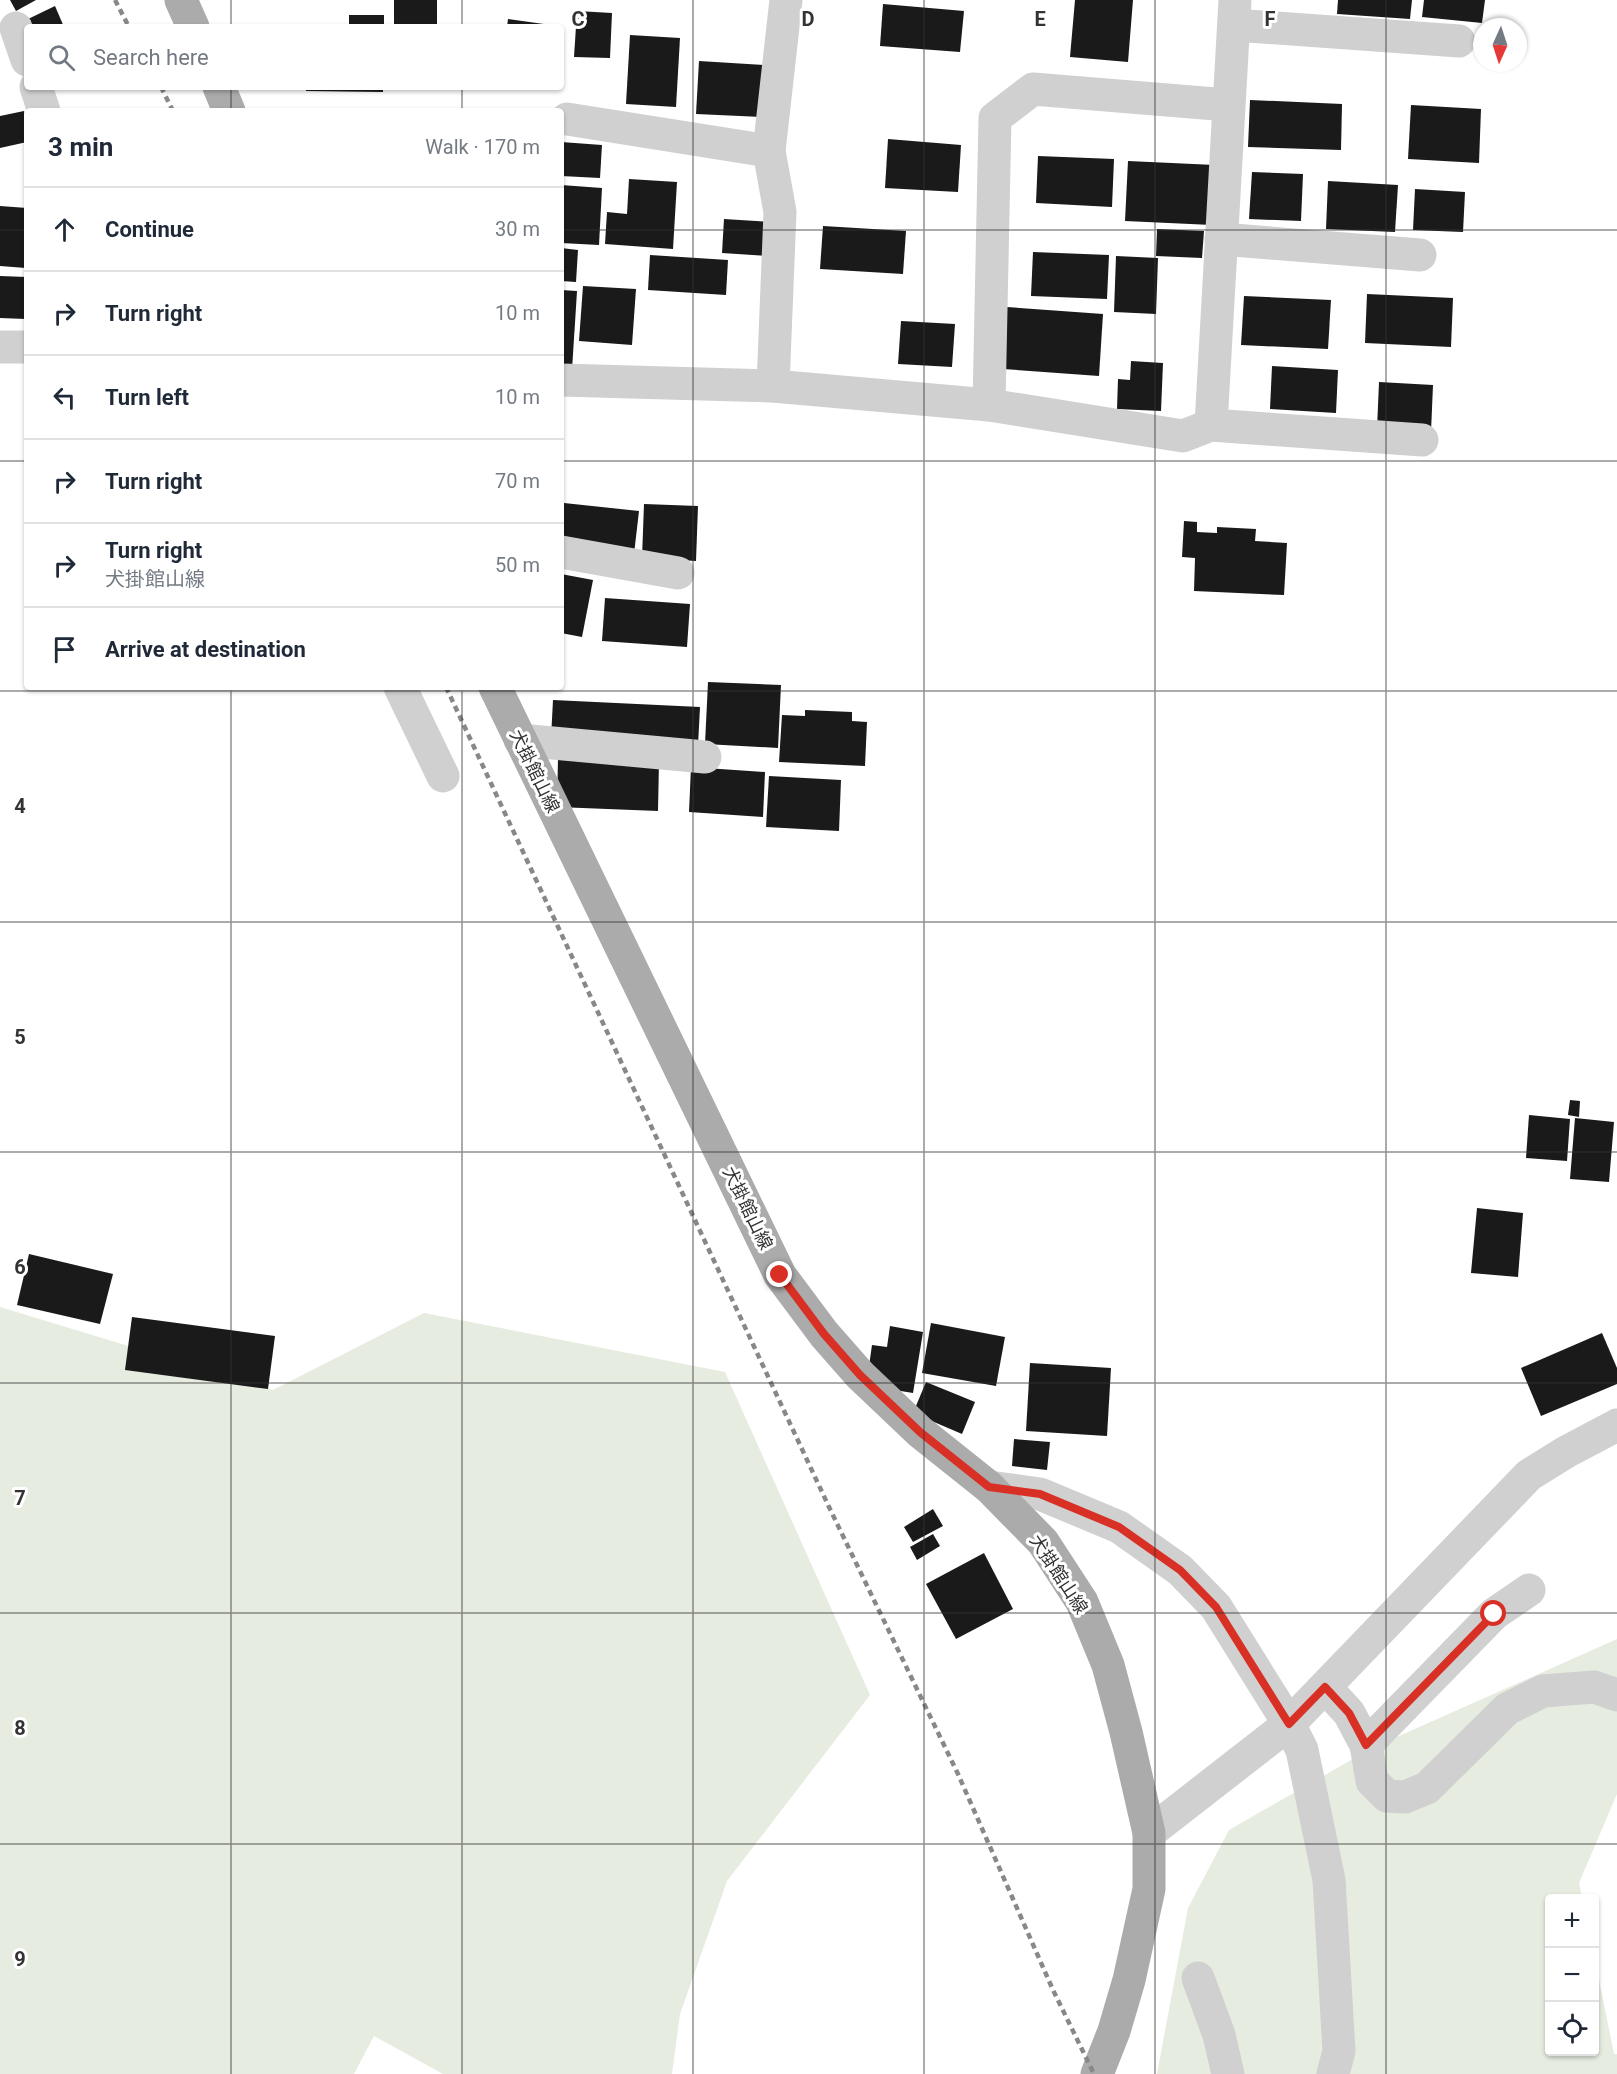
<!DOCTYPE html>
<meta charset="utf-8">
<style>
:root{--surface:#fff;--page:#f6f6f7;--text:#1f2937;--muted:#747a83;--line:#e0e1e3}
body{margin:0;font-family:Roboto,"Noto Sans JP",sans-serif;background:var(--page);color:var(--text)}
.controls{position:absolute;right:18px;bottom:18px;display:grid;overflow:hidden;border-radius:6px;box-shadow:0 2px 4px #0004}
.controls button{width:54px;height:54px;display:grid;place-items:center;padding:0;border:0;border-bottom:2px solid var(--line);background:var(--surface);color:var(--text);font:30px sans-serif}
.compass{position:absolute;left:1473px;top:18px;width:54px;height:54px;border-radius:50%;background:var(--surface);box-shadow:0 2px 4px #0004;rotate:183deg}
.stop{position:absolute;width:18px;height:18px;margin:-14px;border:4px solid #d93025;border-radius:50%;background:#fff}
.stop.end{background:#d93025;border-color:#fff;box-shadow:0 2px 6px #0008}
.list{margin:0;padding:0;list-style:none}
h2{display:flex;justify-content:space-between;align-items:center;height:78px;margin:0;padding:0 24px;font-size:26px}
h2 small{font-size:20px;font-weight:400;color:var(--muted)}
.list li{display:grid;grid-template-columns:39px 1fr auto;gap:18px;align-items:center;box-sizing:border-box;height:84px;padding:0 24px;border-top:2px solid var(--line)}
.list b{display:block;font-size:22px;white-space:nowrap}
.list p{margin:0;font-size:20px;white-space:nowrap;color:var(--muted)}
.list em{font-size:20px;font-style:normal;color:var(--muted)}
.icon{flex:none;width:33px;height:33px;fill:none;stroke:currentColor;stroke-width:2;stroke-linecap:round;stroke-linejoin:round}
.map{position:relative;flex:none;width:1617px;height:2074px;overflow:hidden}
.search{position:absolute;background:var(--surface);box-shadow:0 2px 4px #0004;left:24px;top:24px;width:540px;height:66px;display:flex;align-items:center;gap:15px;box-sizing:border-box;padding:0 21px;border-radius:6px;color:var(--muted);font-size:22px}
.panel{position:absolute;background:var(--surface);box-shadow:0 2px 4px #0004;left:24px;top:108px;width:540px;height:582px;border-radius:6px}
.map>svg:first-child{display:block}
.green{fill:#e6ecdf}
.building{fill:#1a1a1a}
.lines{fill:none;stroke-linecap:round;stroke-linejoin:round}
.minor{stroke:#d0d0d0;stroke-width:33}
.major{stroke:#ababab;stroke-width:33}
.rail{stroke:#888;stroke-width:4.5;stroke-dasharray:6 4.5;stroke-linecap:butt}
.route{stroke:#d93025;stroke-width:8}
.grid{fill:none;stroke:#333;stroke-width:1.5;stroke-opacity:0.55}
.labels{text-anchor:middle;dominant-baseline:central;stroke-width:6;stroke-linejoin:round;paint-order:stroke}
.street-label{font-size:18px;fill:#333;stroke:#fff}
.grid-label{font-size:20px;text-anchor:middle;font-weight:bold;fill:#333;stroke:#fff;stroke-width:6;stroke-linejoin:round;paint-order:stroke}
</style>
<div class="map">
<svg width="1617" height="2074" viewBox="0 0 1617 2074">
<rect width="100%" height="100%" fill="#fff"/>
<g class="green">
<path d="M 0,1307 L 273,1390 L 424,1313 L 725,1372 L 870,1695 L 727,1881 L 680,2014 L 672,2074 L 443,2074 L 374,2036 L 354,2074 L 0,2074 Z"/>
<path d="M 1617,1639 L 1617,1794 L 1579,1883 L 1582,1898 L 1550,1898 L 1550,2052 L 1594,2052 L 1595,1960 L 1614,2054 L 1617,2054 L 1617,2074 L 1157,2074 L 1188,1908 L 1229,1830 L 1372,1748 Z"/>
</g>
<g class="building">
<path d="M 10,0 L 36,0 L 16,11 Z"/>
<rect x="394" y="0" width="43" height="27"/>
<path d="M 1075,0 L 1133,0 L 1128,62 L 1070,57 Z"/>
<path d="M 1338,0 L 1412,0 L 1410,19 L 1337,14 Z"/>
<path d="M 1424,0 L 1485,0 L 1482,23 L 1422,17 Z"/>
<path d="M 883,4 L 964,11 L 960,52 L 880,46 Z"/>
<path d="M 55,6 L 64,27 L 29,27 L 26,20 Z"/>
<path d="M 577,11 L 612,13 L 610,58 L 574,57 Z"/>
<rect x="349" y="15" width="35" height="12"/>
<path d="M 508,19 L 558,26 L 558,27 L 507,27 Z"/>
<path d="M 630,35 L 680,38 L 676,107 L 626,104 Z"/>
<path d="M 699,61 L 765,65 L 762,117 L 696,114 Z"/>
<path d="M 306,87 L 383,87 L 383,92 L 306,91 Z"/>
<path d="M 1250,100 L 1342,104 L 1341,150 L 1248,147 Z"/>
<path d="M 1411,105 L 1481,109 L 1479,163 L 1408,159 Z"/>
<path d="M 24,111 L 27,125 L 27,142 L 0,148 L 0,116 Z"/>
<path d="M 888,139 L 961,145 L 958,192 L 885,188 Z"/>
<path d="M 561,142 L 602,145 L 600,178 L 561,176 Z"/>
<path d="M 1038,156 L 1114,159 L 1112,207 L 1036,203 Z"/>
<path d="M 1128,161 L 1215,165 L 1212,225 L 1125,221 Z"/>
<path d="M 1252,172 L 1303,174 L 1301,221 L 1249,219 Z"/>
<path d="M 629,179 L 677,182 L 673,249 L 605,244 L 607,212 L 627,214 Z"/>
<path d="M 1328,181 L 1398,185 L 1395,232 L 1326,229 Z"/>
<path d="M 561,185 L 602,188 L 599,245 L 561,243 Z"/>
<path d="M 1415,189 L 1465,192 L 1463,232 L 1413,230 Z"/>
<path d="M 0,206 L 27,208 L 26,268 L 0,266 Z"/>
<path d="M 724,219 L 772,222 L 769,256 L 722,253 Z"/>
<path d="M 823,226 L 906,231 L 903,274 L 820,269 Z"/>
<path d="M 1157,229 L 1204,231 L 1202,258 L 1156,256 Z"/>
<path d="M 561,248 L 578,250 L 576,282 L 561,281 Z"/>
<path d="M 1033,252 L 1109,255 L 1107,299 L 1031,296 Z"/>
<path d="M 650,255 L 728,260 L 726,295 L 648,290 Z"/>
<path d="M 1116,256 L 1158,258 L 1156,314 L 1114,312 Z"/>
<path d="M 0,276 L 27,277 L 26,319 L 0,318 Z"/>
<path d="M 583,286 L 636,289 L 632,345 L 579,341 Z"/>
<path d="M 561,290 L 577,291 L 572,370 L 561,369 Z"/>
<path d="M 1367,294 L 1453,298 L 1451,347 L 1365,343 Z"/>
<path d="M 1244,296 L 1331,300 L 1328,349 L 1241,345 Z"/>
<path d="M 1007,307 L 1103,314 L 1099,376 L 1003,369 Z"/>
<path d="M 901,321 L 955,324 L 952,367 L 898,364 Z"/>
<path d="M 1131,361 L 1163,363 L 1161,411 L 1117,409 L 1118,379 L 1130,380 Z"/>
<path d="M 1272,366 L 1338,370 L 1336,413 L 1270,409 Z"/>
<path d="M 1379,382 L 1433,385 L 1431,432 L 1377,429 Z"/>
<path d="M 564,503 L 639,511 L 634,554 L 561,546 Z"/>
<path d="M 644,504 L 698,506 L 696,561 L 642,558 Z"/>
<path d="M 1184,521 L 1197,522 L 1197,532 L 1217,533 L 1217,527 L 1256,529 L 1255,541 L 1287,543 L 1284,595 L 1194,591 L 1195,558 L 1182,557 Z"/>
<path d="M 561,574 L 593,580 L 582,637 L 561,633 Z"/>
<path d="M 605,598 L 690,604 L 687,647 L 602,641 Z"/>
<path d="M 708,682 L 781,685 L 778,748 L 705,744 Z"/>
<path d="M 553,700 L 700,707 L 698,746 L 551,738 Z"/>
<path d="M 805,710 L 852,712 L 852,721 L 867,722 L 865,766 L 779,762 L 782,715 L 805,716 Z"/>
<path d="M 558,758 L 659,761 L 658,811 L 557,807 Z"/>
<path d="M 691,767 L 765,772 L 763,817 L 689,812 Z"/>
<path d="M 769,776 L 841,780 L 839,831 L 766,827 Z"/>
<path d="M 1570,1100 L 1580,1101 L 1579,1117 L 1568,1115 Z"/>
<path d="M 1529,1115 L 1570,1119 L 1567,1161 L 1526,1158 Z"/>
<path d="M 1575,1118 L 1614,1122 L 1609,1182 L 1570,1179 Z"/>
<path d="M 1477,1208 L 1523,1213 L 1518,1277 L 1471,1273 Z"/>
<path d="M 29,1254 L 113,1274 L 100,1324 L 17,1305 Z"/>
<path d="M 132,1317 L 275,1336 L 268,1389 L 125,1370 Z"/>
<path d="M 931,1323 L 1005,1337 L 996,1386 L 922,1373 Z"/>
<path d="M 890,1326 L 923,1332 L 913,1393 L 876,1387 L 868,1373 L 872,1345 L 887,1347 Z"/>
<path d="M 1602,1333 L 1617,1368 L 1617,1384 L 1541,1416 L 1521,1368 Z"/>
<path d="M 1030,1363 L 1111,1368 L 1107,1436 L 1026,1431 Z"/>
<path d="M 926,1382 L 975,1402 L 962,1434 L 913,1413 Z"/>
<path d="M 1014,1439 L 1050,1442 L 1047,1470 L 1012,1466 Z"/>
<path d="M 933,1509 L 943,1526 L 913,1542 L 904,1527 Z"/>
<path d="M 933,1534 L 940,1546 L 917,1560 L 910,1547 Z"/>
<path d="M 984,1553 L 1013,1609 L 956,1639 L 926,1584 Z"/>
</g>
<g class="lines">
<g class="minor">
<path d="M 1234,25 L 1459,41"/>
<path d="M 16,28 L 27,60"/>
<path d="M 36,87 L 44,111"/>
<path d="M 567,119 L 769,151"/>
<path d="M 1221,239 L 1420,255"/>
<path d="M 0,347 L 27,347"/>
<path d="M 561,380 L 773,386 L 989,405 L 1183,436 L 1211,425 L 1422,440"/>
<path d="M 773,386 L 780,212 L 769,151 L 786,0"/>
<path d="M 989,405 L 995,118 L 1033,89 L 1228,105"/>
<path d="M 1211,425 L 1235,0"/>
<path d="M 561,552 L 678,573"/>
<path d="M 400,687 L 443,776"/>
<path d="M 520,740 L 705,757"/>
<path d="M 989,1487 L 1040,1494 L 1119,1527 L 1180,1570 L 1216,1607 L 1289,1724 L 1302,1750 L 1329,1880 L 1339,2051 L 1333,2074"/>
<path d="M 1325,1687 L 1349,1713 L 1366,1745 L 1372,1781 L 1387,1796 L 1405,1797 L 1427,1788 L 1507,1709 L 1543,1691 L 1594,1687 L 1617,1695"/>
<path d="M 1366,1745 L 1494,1614 L 1529,1590"/>
<path d="M 1149,1833 L 1289,1724 L 1529,1475 L 1566,1452 L 1617,1425"/>
<path d="M 1198,1978 L 1219,2035 L 1228,2074"/>
</g>
<g class="major">
<path d="M 181,0 L 193,27"/>
<path d="M 219,87 L 229,111"/>
<path d="M 495,687 L 780,1275 L 824,1334 L 860,1375 L 920,1432 L 989,1487 L 1043,1542 L 1082,1602 L 1108,1665 L 1126,1732 L 1149,1833 L 1149,1889 L 1129,1980 L 1114,2031 L 1097,2074"/>
</g>
<g class="rail">
<path d="M 115,0 L 129,27"/>
<path d="M 161,87 L 173,111"/>
<path d="M 446,687 L 829,1507 L 958,1774 L 1053,1990 L 1094,2074"/>
</g>
</g>
<g class="lines">
<path class="route" d="M 780,1275 L 824,1334 L 860,1375 L 920,1432 L 989,1487 L 1040,1494 L 1119,1527 L 1180,1570 L 1216,1607 L 1289,1724 L 1325,1687 L 1349,1713 L 1366,1745 L 1494,1614"/>
</g>
<path class="grid" d="M 231,0 L 231,27M 462,0 L 462,27M 693,0 L 693,2074M 924,0 L 924,2074M 1155,0 L 1155,2074M 1386,0 L 1386,2074M 231,87 L 231,111M 462,87 L 462,111M 0,230 L 27,230M 561,230 L 1617,230M 0,461 L 27,461M 561,461 L 1617,461M 231,687 L 231,2074M 462,687 L 462,2074M 0,691 L 1617,691M 0,922 L 1617,922M 0,1152 L 1617,1152M 0,1383 L 1617,1383M 0,1613 L 1617,1613M 0,1844 L 1617,1844"/>
<g class="labels">
<g class="street-label">
<text transform="translate(535 771) rotate(64)">犬掛館山線</text>
<text transform="translate(748 1208) rotate(64)">犬掛館山線</text>
<text transform="translate(1059 1574) rotate(57)">犬掛館山線</text>
</g>
</g>
<g class="grid-label">
<text x="578" y="26">C</text>
<text x="808" y="26">D</text>
<text x="1040" y="26">E</text>
<text x="1270" y="26">F</text>
<text x="20" y="813">4</text>
<text x="20" y="1044">5</text>
<text x="20" y="1274">6</text>
<text x="20" y="1505">7</text>
<text x="20" y="1735">8</text>
<text x="20" y="1966">9</text>
</g>
</svg>
<div class="controls">
<button>+</button>
<button>−</button>
<button><svg class="icon" aria-label="locate" viewBox="0 0 24 24"><circle cx="12" cy="12" r="6"/><path d="M12 2v4M12 18v4M2 12h4M18 12h4"/></svg></button>
</div>
<svg class="compass" viewBox="-18 -18 36 36"><path d="M0-13l5 13h-10z" fill="#e53935"/><path d="M0 13l5-13h-10z" fill="#747a83"/></svg>
<div class="stop" style="left:1494px;top:1614px"></div>
<div class="stop end" style="left:780px;top:1275px"></div>
<div class="search"><svg class="icon" aria-label="search" viewBox="0 0 24 24"><circle cx="10" cy="10" r="6"/><path d="M15 15l6 6"/></svg>Search here</div>
<section class="panel">
<h2>3 min<small>Walk · 170 m</small></h2>
<ul class="list">
<li><svg class="icon" aria-label="ahead" viewBox="0 0 24 24"><path d="M12 20V5M6 11l6-6 6 6"/></svg><div><b>Continue</b></div><em>30 m</em></li>
<li><svg class="icon" aria-label="right" viewBox="0 0 24 24"><path d="M7 20v-9h11M14 6l5 5-5 5"/></svg><div><b>Turn right</b></div><em>10 m</em></li>
<li><svg class="icon" aria-label="left" viewBox="0 0 24 24"><path d="M17 20v-9H6M10 6l-5 5 5 5"/></svg><div><b>Turn left</b></div><em>10 m</em></li>
<li><svg class="icon" aria-label="right" viewBox="0 0 24 24"><path d="M7 20v-9h11M14 6l5 5-5 5"/></svg><div><b>Turn right</b></div><em>70 m</em></li>
<li><svg class="icon" aria-label="right" viewBox="0 0 24 24"><path d="M7 20v-9h11M14 6l5 5-5 5"/></svg><div><b>Turn right</b><p>犬掛館山線</p></div><em>50 m</em></li>
<li><svg class="icon" aria-label="arrive" viewBox="0 0 24 24"><path d="M6 21V4h12l-3 4 3 4H6"/></svg><div><b>Arrive at destination</b></div></li>
</ul>
</section>
</div>
